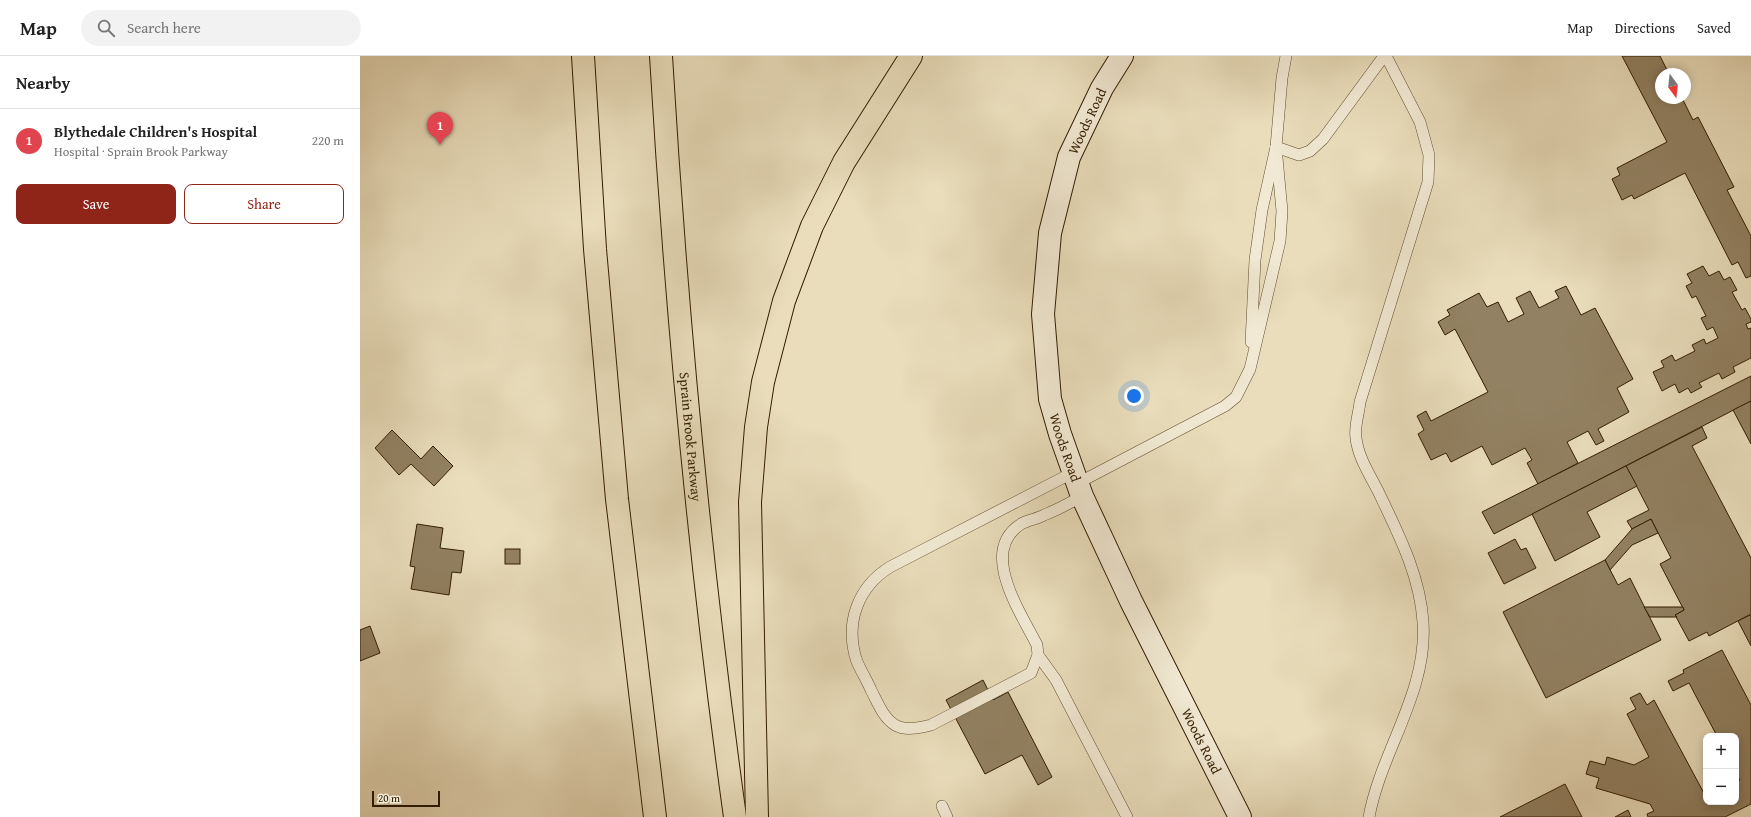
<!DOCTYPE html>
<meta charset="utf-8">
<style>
:root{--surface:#fff;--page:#f2f2f2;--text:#222;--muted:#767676;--line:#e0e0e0;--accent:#8f2418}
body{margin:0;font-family:"Gentium Book Plus",serif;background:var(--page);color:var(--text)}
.controls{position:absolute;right:12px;bottom:12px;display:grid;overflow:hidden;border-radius:8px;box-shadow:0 2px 10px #0003}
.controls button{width:36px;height:36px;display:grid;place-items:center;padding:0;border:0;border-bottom:1px solid var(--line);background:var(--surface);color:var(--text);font:20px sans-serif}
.compass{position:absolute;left:1295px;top:12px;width:36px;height:36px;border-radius:50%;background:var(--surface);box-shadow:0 2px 10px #0003;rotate:165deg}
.scale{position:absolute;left:12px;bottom:10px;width:68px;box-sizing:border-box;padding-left:4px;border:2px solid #331d01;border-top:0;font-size:11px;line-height:14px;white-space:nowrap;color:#331d01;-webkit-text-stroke:3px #f1e9d3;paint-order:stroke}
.you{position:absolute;left:774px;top:340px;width:14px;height:14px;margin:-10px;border:3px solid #fff;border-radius:50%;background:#1a73e8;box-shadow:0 0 0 6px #1a73e833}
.badge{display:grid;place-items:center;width:26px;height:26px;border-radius:50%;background:var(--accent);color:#fff;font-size:13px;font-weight:700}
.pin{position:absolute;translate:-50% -33px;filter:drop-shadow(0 1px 2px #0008)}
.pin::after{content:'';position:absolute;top:21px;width:14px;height:12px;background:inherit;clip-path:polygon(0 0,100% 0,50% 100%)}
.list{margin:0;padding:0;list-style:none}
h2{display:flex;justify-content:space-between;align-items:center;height:52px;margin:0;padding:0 16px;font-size:17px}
h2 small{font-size:13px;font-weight:400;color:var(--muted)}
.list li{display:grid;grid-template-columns:26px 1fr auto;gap:12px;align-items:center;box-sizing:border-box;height:64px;padding:0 16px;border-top:1px solid var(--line)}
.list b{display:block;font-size:15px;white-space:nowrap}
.list p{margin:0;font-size:13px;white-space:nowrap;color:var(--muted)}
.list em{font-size:13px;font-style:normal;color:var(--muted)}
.actions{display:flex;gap:8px;padding:12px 16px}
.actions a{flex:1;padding:9px 0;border:1px solid var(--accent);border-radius:8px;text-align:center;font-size:14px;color:var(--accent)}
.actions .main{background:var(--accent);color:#fff}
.icon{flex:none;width:22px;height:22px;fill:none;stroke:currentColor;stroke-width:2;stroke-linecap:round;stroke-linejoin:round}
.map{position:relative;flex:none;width:1391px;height:761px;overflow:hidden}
header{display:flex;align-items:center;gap:24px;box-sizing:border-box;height:56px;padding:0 20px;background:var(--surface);border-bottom:1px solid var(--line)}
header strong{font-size:19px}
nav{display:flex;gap:22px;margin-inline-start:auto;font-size:14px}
.search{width:280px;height:36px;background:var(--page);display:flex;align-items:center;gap:10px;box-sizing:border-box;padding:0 14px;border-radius:22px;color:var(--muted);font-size:15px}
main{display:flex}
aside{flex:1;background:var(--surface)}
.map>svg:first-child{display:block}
.building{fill:#928162;stroke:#331d01}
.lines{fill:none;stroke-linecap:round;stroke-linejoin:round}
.lane-casing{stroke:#604d30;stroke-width:12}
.secondary-casing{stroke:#331d01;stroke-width:24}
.highway-casing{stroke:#331d01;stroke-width:24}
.lane{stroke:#f1e9d3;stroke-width:11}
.secondary{stroke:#f1e9d3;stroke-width:22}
.highway{stroke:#e9ddbb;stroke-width:22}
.labels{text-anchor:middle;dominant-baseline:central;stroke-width:3.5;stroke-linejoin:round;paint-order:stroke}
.street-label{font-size:14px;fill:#331d01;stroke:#f1e9d3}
</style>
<header>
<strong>Map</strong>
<div class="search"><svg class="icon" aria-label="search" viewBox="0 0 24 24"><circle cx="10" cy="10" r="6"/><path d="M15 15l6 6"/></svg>Search here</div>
<nav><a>Map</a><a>Directions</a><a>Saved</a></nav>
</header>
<main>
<aside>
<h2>Nearby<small></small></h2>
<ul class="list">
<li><span class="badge" style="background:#e0444e">1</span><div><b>Blythedale Children's Hospital</b><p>Hospital · Sprain Brook Parkway</p></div><em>220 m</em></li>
</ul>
<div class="actions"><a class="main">Save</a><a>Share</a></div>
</aside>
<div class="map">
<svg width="1391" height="761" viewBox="0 0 1391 761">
<rect width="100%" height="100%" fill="#e9ddbb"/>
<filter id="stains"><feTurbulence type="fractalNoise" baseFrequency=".005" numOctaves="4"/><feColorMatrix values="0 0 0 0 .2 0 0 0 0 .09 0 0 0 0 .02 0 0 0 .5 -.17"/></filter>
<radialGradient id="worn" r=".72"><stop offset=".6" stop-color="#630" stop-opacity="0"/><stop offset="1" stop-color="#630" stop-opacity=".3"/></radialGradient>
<g class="building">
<path d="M 1262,0 L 1300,0 L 1309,18 L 1301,18 L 1301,42 L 1322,42 L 1333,64 L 1338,61 L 1374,131 L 1367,134 L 1391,180 L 1391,220 L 1386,222 L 1378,206 L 1372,209 L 1325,117 L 1274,143 L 1272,139 L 1262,144 L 1252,123 L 1260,119 L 1257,112 L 1307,86 Z"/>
<path d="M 1343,210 L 1349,220 L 1359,215 L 1364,224 L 1370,221 L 1377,234 L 1372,236 L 1382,254 L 1385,252 L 1391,263 L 1391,266 L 1386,268 L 1388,273 L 1391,272 L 1391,302 L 1373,311 L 1375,316 L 1362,323 L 1359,317 L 1339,327 L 1342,331 L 1331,337 L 1328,332 L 1319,337 L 1315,328 L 1302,335 L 1293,316 L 1304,311 L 1301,305 L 1312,299 L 1315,305 L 1335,295 L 1332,289 L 1344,283 L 1346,288 L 1358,282 L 1353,271 L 1347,274 L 1341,262 L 1346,260 L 1336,240 L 1332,242 L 1326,230 L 1332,227 L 1327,218 Z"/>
<path d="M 1206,230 L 1221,259 L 1235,252 L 1273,323 L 1257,332 L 1269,356 L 1238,373 L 1244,385 L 1236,389 L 1228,375 L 1207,386 L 1218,407 L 1178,428 L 1167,407 L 1172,404 L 1165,392 L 1132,409 L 1122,390 L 1091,406 L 1086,397 L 1071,404 L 1058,378 L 1064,374 L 1057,360 L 1066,355 L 1071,365 L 1128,336 L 1095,273 L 1085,279 L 1078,266 L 1090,259 L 1087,254 L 1119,237 L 1127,251 L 1138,246 L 1148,266 L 1164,258 L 1156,242 L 1170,235 L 1179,252 L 1199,242 L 1195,235 Z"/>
<path d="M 1391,320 L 1391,345 L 1134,478 L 1122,456 Z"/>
<path d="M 1391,345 L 1391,388 L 1373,354 Z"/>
<path d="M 1342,371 L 1347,382 L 1332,390 L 1391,502 L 1391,558 L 1349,580 L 1347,576 L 1329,585 L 1315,559 L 1324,554 L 1300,508 L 1311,502 L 1291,463 L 1272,473 L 1267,465 L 1289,454 L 1266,410 Z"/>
<path d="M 32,374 L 61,403 L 73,390 L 93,410 L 74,430 L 51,408 L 39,419 L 15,392 Z"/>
<path d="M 1266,410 L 1277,430 L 1227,456 L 1240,481 L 1195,505 L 1172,458 Z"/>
<path d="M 1291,463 L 1298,477 L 1272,489 L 1250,514 L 1245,504 L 1272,473 Z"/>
<path d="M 57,468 L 83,472 L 80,492 L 104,495 L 101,517 L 92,516 L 89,539 L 51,533 L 55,511 L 50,510 Z"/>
<path d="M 1155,483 L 1161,494 L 1166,492 L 1176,512 L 1144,528 L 1128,497 Z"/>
<rect x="145" y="493" width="15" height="15"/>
<path d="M 1245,504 L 1258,529 L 1270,522 L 1301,584 L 1186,642 L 1143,556 Z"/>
<path d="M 1284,551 L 1323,551 L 1324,554 L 1315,559 L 1317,561 L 1290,561 Z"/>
<path d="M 1390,559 L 1391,561 L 1391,590 L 1378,565 Z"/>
<path d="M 10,570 L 20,597 L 0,605 L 0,574 Z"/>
<path d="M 1362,594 L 1391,649 L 1391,748 L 1365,761 L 1288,761 L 1287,758 L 1294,755 L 1290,748 L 1236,732 L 1239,722 L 1226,718 L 1230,705 L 1245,709 L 1247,701 L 1274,709 L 1289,701 L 1267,658 L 1276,653 L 1270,642 L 1280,637 L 1287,649 L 1294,644 L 1346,741 L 1346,746 L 1376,746 L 1376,726 L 1380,724 L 1376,717 L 1376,680 L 1357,680 L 1329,627 L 1313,635 L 1308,625 L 1324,617 L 1323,614 Z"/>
<path d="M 623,624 L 633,644 L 648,636 L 692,721 L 678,729 L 662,699 L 625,718 L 586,644 Z"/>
<path d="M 1205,728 L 1222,761 L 1140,761 Z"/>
<path d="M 1268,754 L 1271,761 L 1255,761 Z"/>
</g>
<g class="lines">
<defs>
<g id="lane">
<path d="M 916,91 L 939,99 L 950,95 L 963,83 L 1024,0"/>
<path d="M 891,286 L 895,204 L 902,154 L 916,91 L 922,22 L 926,0"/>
<path d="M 714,416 L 530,511 C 498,531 485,566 496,603 C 500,614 507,624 511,634 C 517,645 523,662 535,669 C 545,675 559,672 571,669 L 671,617 L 678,599 L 677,589 C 661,557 618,495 661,468 C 668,464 677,463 684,459 C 697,454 710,447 722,440"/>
<path d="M 718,427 L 865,350 L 876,341 L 890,313 L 920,185 L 922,155 L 916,91"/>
<path d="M 678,599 L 696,624 L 767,761"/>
<path d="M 582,750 L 587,761"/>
<path d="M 1009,761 C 1021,695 1068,636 1063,566 C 1060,519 1038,477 1018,435 C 1010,419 998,401 996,382 C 994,371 999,357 1000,346 L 1068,126 L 1069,99 L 1060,66 L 1026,0"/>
</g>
<g id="secondary">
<path id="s1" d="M 762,0 L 742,32 L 709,101 L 690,177 L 683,258 L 690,343 L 700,378 L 722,440 L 771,545 L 880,761"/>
</g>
<g id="highway">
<path d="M 223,0 L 235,193 L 257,443 L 295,761"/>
<path id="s2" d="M 301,0 C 316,254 340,508 375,761"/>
<path d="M 397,761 L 390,446 L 396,371 L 403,326 L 424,245 L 452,170 L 484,106 L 551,0"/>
</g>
</defs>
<use href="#lane" class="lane-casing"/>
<use href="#secondary" class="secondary-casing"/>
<use href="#highway" class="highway-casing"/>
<use href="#lane" class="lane"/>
<use href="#secondary" class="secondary"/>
<use href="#highway" class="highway"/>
</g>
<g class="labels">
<g class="street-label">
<text transform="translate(727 65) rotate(-65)">Woods Road</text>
<text stroke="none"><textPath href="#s2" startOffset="382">Sprain Brook Parkway</textPath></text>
<text stroke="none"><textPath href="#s1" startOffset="410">Woods Road</textPath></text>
<text stroke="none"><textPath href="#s1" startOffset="734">Woods Road</textPath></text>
</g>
</g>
<rect width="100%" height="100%" filter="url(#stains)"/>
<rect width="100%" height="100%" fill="url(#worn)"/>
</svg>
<div class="controls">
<button>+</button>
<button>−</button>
</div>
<svg class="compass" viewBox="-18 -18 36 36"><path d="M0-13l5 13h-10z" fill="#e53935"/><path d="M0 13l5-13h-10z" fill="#767676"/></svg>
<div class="scale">20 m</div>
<div class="you"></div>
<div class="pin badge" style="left:80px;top:89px;background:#e0444e">1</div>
</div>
</main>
